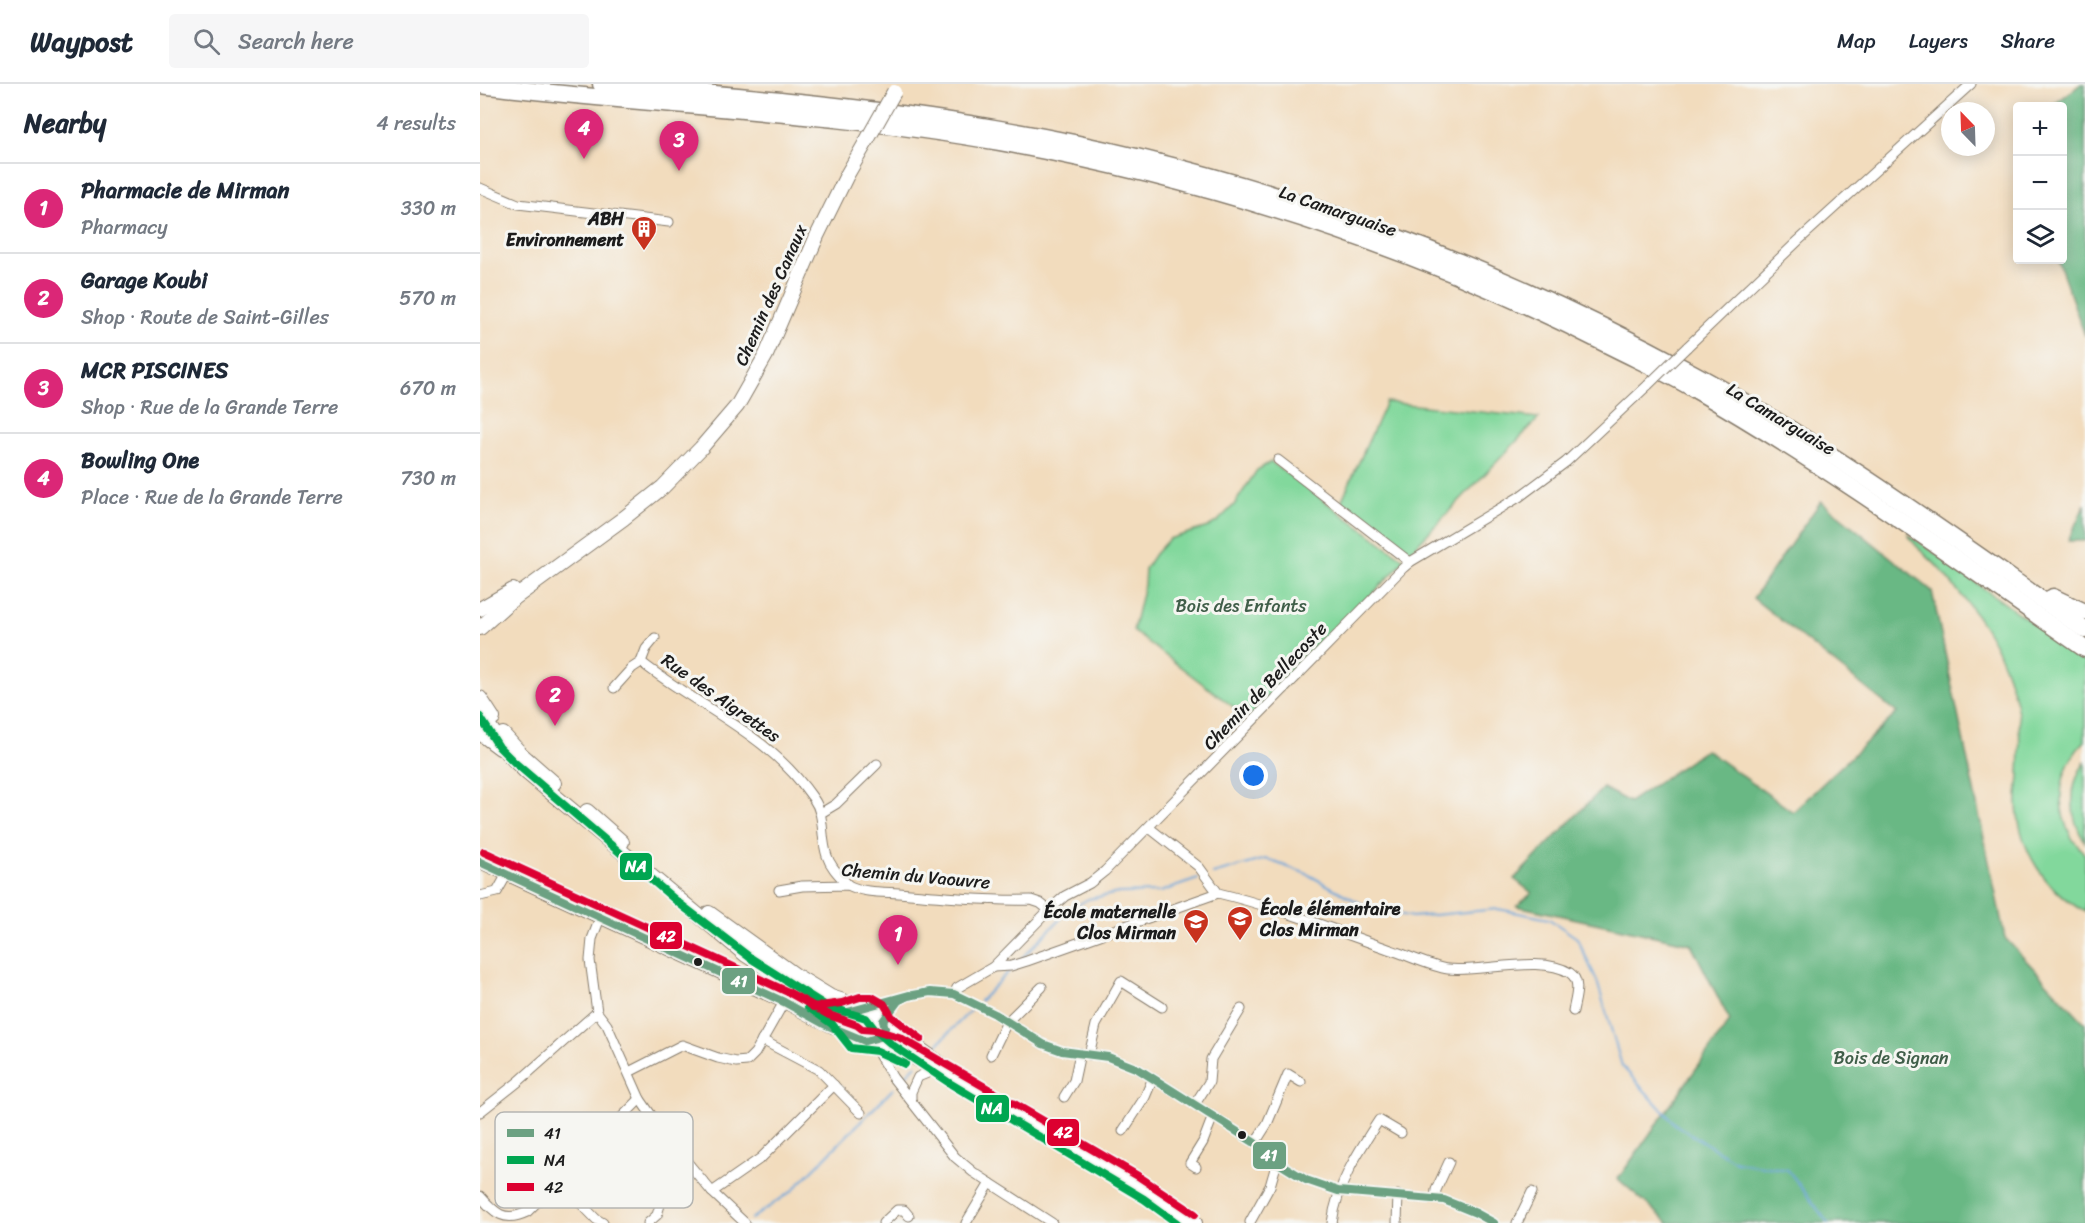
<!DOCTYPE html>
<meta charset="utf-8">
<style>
:root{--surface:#fff;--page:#f6f6f7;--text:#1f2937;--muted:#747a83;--line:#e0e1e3;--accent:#db2777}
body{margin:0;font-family:Sriracha,sans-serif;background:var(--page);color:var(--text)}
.controls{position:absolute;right:18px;top:18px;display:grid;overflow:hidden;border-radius:6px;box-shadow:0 3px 15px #0003}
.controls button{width:54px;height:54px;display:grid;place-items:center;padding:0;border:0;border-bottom:2px solid var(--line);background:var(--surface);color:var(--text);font:30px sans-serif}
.compass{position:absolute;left:1461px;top:18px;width:54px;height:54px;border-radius:50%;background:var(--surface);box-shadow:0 3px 15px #0003;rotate:337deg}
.you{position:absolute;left:774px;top:692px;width:21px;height:21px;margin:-15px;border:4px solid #fff;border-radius:50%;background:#1a73e8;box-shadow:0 0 0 9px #1a73e833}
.badge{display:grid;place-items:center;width:39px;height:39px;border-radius:50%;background:var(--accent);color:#fff;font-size:20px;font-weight:700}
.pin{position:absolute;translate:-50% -50px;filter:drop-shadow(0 2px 3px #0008)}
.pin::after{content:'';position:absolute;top:32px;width:21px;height:18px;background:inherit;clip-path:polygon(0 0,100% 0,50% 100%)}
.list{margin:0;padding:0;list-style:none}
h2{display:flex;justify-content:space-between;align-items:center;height:78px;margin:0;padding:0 24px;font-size:26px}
h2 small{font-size:20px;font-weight:400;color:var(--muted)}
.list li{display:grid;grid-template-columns:39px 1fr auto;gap:18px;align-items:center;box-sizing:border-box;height:90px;padding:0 24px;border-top:2px solid var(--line)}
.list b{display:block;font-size:22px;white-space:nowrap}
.list p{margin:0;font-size:20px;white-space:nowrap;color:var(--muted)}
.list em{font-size:20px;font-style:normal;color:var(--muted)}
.icon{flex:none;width:33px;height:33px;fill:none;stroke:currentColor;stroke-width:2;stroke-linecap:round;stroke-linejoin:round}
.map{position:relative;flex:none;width:1605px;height:1139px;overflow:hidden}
header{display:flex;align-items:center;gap:36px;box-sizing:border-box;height:84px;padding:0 30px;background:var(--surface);border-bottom:2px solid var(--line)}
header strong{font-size:28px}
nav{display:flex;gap:33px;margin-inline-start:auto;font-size:21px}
.search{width:420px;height:54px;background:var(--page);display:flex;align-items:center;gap:15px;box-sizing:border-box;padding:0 21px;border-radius:6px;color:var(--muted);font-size:22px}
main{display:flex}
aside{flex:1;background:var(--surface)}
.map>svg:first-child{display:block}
.green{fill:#82d89c;stroke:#4f7a5c;stroke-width:1.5}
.forest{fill:#69b884;stroke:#426a50;stroke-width:1.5}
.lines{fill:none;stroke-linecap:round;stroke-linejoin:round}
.stream{stroke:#69a4d9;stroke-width:2}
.minor-casing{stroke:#877c6c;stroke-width:11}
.tertiary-casing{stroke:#877c6c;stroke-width:14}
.secondary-casing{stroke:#877c6c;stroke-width:16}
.motorway-casing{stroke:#877c6c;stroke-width:19}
.minor{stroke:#fff;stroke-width:9}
.tertiary{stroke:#fff;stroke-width:12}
.secondary{stroke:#fff;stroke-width:14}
.motorway{stroke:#fff;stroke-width:16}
.minor-bridge-casing{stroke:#877c6c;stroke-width:11;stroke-linecap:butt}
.secondary-bridge-casing{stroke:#877c6c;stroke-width:16;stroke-linecap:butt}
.minor-bridge{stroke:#fff;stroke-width:9}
.secondary-bridge{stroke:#fff;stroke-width:14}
.bus-1-casing{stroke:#f6f6f2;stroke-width:12}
.bus-2-casing{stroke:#f6f6f2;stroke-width:12}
.bus-3-casing{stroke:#f6f6f2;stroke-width:12}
.bus-1{stroke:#6ca182;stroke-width:8}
.bus-2{stroke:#00a651;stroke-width:8}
.bus-3{stroke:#dc0030;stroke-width:8}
.bus-dot{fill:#1c1c1c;stroke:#f6f6f2;stroke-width:2}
.labels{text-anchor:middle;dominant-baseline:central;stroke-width:6;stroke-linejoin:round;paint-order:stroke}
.street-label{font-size:18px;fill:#1c1c1c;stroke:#f6f6f2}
.poi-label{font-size:18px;font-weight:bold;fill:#1c1c1c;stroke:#f6f6f2;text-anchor:end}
.park-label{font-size:18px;fill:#405e49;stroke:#f6f6f2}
.key{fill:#f6f6f2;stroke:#b5b5b2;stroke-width:1.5}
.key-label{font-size:16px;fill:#1c1c1c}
.line-badge{stroke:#f6f6f2;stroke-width:2}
.badge-label{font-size:16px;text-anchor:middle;font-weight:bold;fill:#fff}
</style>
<header>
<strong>Waypost</strong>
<div class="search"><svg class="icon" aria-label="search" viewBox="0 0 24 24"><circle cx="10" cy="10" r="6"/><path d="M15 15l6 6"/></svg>Search here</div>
<nav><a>Map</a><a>Layers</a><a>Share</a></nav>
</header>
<main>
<aside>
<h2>Nearby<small>4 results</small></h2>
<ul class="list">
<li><span class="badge">1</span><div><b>Pharmacie de Mirman</b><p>Pharmacy</p></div><em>330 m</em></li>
<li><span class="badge">2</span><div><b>Garage Koubi</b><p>Shop · Route de Saint-Gilles</p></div><em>570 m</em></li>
<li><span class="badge">3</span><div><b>MCR PISCINES</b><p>Shop · Rue de la Grande Terre</p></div><em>670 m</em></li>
<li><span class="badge">4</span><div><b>Bowling One</b><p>Place · Rue de la Grande Terre</p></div><em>730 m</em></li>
</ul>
</aside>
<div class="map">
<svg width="1605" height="1139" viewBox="0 0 1605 1139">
<rect width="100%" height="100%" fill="#f6f6f2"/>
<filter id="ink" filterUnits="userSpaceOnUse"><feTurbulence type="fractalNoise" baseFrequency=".0167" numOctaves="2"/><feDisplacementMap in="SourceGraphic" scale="12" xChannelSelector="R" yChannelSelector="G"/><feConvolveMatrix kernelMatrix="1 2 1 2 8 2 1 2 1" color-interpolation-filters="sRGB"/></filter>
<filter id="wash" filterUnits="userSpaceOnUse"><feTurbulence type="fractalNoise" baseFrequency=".008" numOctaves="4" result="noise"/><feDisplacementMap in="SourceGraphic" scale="24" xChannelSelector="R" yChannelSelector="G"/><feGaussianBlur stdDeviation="1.35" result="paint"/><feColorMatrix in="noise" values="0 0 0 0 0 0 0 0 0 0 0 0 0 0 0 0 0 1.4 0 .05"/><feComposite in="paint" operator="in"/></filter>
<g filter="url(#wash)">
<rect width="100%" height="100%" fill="#f2dcbd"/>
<g class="green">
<path d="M 906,318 L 1059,334 L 927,471 L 861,418 Z"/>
<path d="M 791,378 L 925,476 L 774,633 L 768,634 L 653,547 L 654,543 L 664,501 L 665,485 L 675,470 L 689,455 L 728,443 L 738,437 L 754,421 L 777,386 Z"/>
<path d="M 1428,450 L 1605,577 L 1605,657 C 1579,683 1574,720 1591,752 C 1594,759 1602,765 1605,771 C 1605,779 1605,817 1605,828 C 1565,805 1540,768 1537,721 C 1536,711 1539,700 1539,689 C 1540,673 1540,656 1539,639 C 1538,620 1531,600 1524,582 C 1511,546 1483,512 1458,483 C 1449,473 1433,462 1428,450 Z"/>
<path d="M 1605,678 L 1605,758 C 1589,734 1588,702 1605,678 Z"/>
</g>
<g class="forest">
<path d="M 1601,0 L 1605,0 L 1605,252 L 1578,176 L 1582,176 L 1582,22 L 1572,22 Z"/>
<path d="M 1341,417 L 1452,507 L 1525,854 L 1605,939 L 1605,1139 L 1189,1139 L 1138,1095 L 1250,937 L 1211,860 L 1037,822 L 1052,809 L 1034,795 L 1123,704 L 1149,718 L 1226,666 L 1313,728 L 1417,629 L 1273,514 Z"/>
<path d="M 1605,420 L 1605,457 L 1588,457 Z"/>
</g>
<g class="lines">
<g class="stream">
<path d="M 733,790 L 786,775 L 827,790 L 887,823 L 932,833 L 1018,825 L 1069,835 L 1097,854 L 1117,897 L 1142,982 L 1196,1041 L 1256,1078 L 1308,1086 L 1348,1139"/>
<path d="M 541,875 L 589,826 L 608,815 L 639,809 L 680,808 L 718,795"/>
<path d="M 500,917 L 530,886"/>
<path d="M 452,966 L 490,927"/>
<path d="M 422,995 L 436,981"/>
<path d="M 271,1135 L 312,1107 L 413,1005"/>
</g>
</g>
</g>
<g filter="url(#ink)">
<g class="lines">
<defs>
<g id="minor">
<path d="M 0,104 L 38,120 L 189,138"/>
<path d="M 1207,263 L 1319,156 L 1491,0"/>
<path d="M 798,376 L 930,478"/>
<path d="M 161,578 L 166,565 L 175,554"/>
<path d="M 134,604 L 152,584 L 161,578 C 221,625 288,649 333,714 C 346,732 340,752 347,772 C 351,784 360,792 368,801"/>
<path d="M 341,729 L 356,720 L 397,680"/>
<path d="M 667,745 L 672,746 L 719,783 L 738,809 C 797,823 854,846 911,866 C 927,871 952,883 968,885 C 1000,889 1062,870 1090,889 C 1102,897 1095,915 1093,927"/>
<path d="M 299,806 L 322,802 L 368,801 C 383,809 403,808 419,809 C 463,813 507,817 551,816 L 560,819 L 569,826"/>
<path d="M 0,812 L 17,808 L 27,790"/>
<path d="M 120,834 L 112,855 L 110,876 L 117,928 L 127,941 L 160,1015 L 187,1054 L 232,1108 L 265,1139"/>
<path d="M 513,883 L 531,882 L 547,877 L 738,809"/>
<path d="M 474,910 L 477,904 L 513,883 L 569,826 L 585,812 L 610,799 L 625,787 L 923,484 L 930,478 L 1039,413 L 1086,378 L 1168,301"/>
<path d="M 389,923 L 428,912 L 450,908 L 474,910 L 515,930 L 563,960 L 582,967 L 628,973 L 658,985 L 775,1059 L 797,1078 L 826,1096 L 858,1107 L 964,1116 L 996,1129 L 1014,1139"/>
<path d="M 403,937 L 418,917 L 423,914"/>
<path d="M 282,956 L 339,986 L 381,1029"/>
<path d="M 385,957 L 398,969 L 413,994 L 475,1073 L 493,1088 L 572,1139"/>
<path d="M 511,971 L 527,938 L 562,903"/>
<path d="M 609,971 L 616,941 L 641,897 L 682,923"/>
<path d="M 149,988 L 202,961 L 238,974 L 256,978 L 267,977 L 275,969 L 304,918 L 305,895"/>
<path d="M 584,1013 L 594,997 L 600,969"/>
<path d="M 431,1016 L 431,1008 L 438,993 L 450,988 L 458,987"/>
<path d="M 715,1020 L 729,998 L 731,975 L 761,925"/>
<path d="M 0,1028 L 38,998 L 117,928"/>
<path d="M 643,1047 L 665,1013 L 673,994"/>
<path d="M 775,1059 L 787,1040 L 808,990 L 821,998"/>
<path d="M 716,1083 L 710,1079 L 723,1058 L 733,1032"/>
<path d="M 79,1097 L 116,1135 L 123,1139"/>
<path d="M 232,1108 L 281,1074 L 354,1001"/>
<path d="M 0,1112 C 15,1129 24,1139 47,1128 L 160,1015"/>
<path d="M 955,1114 L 956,1106 L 969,1078"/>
<path d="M 770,1138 L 790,1102 L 797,1078"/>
<path d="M 168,1139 L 177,1131 L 185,1104 L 210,1082"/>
<path d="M 403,1139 L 417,1126 L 424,1126 L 429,1132"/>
<path d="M 486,1139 L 510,1099"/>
<path d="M 852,1139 C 857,1100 878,1068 899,1036 L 921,1049"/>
<path d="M 917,1139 L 918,1111"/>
<path d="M 1037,1139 L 1052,1108"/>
</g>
<path id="tertiary" d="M 0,778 L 304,918 C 327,929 347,943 372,950"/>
<g id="secondary">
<path d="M 0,525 L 33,506"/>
<path d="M 0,544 L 29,518 L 144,434 L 183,403 L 221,364 L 257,322 L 286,271 L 337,152 L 367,91 L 386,58"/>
<path d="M 0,614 L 13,634"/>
<path d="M 0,628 L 27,669 L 46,688 L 266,871 L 346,922 C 352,928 359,933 364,939 C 369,943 370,951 377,954 C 387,960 401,955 405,944 C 399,915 382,925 363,930 C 354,932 343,932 334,933"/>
<path d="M 0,649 L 20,664"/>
<path d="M 23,650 L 41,670 L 74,699"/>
<path d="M 107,727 L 142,758"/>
<path d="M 229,829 L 315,891 L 351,913 L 382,923"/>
<path d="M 404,940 L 477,991 L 670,1106 L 715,1139"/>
<path d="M 393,956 L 415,962 L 440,977"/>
</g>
<g id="motorway">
<path d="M 121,0 C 252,11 384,22 514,44 C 759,85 995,171 1213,289 C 1350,363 1477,457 1605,546"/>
<path d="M 0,1 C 173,22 348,27 519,58 C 734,97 942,165 1136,265 C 1162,278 1189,290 1214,305 C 1350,383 1476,475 1605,565"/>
<path d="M 1573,513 L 1605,528"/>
</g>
</defs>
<use href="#minor" class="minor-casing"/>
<use href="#tertiary" class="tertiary-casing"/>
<use href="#secondary" class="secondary-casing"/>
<use href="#motorway" class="motorway-casing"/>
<use href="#minor" class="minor"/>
<use href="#tertiary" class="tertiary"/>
<use href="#secondary" class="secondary"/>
<use href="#motorway" class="motorway"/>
<defs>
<path id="minor-bridge" d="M 1168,301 L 1207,263"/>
<path id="secondary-bridge" d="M 386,58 L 414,8"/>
</defs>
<use href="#minor-bridge" class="minor-bridge-casing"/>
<use href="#secondary-bridge" class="secondary-bridge-casing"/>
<use href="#minor-bridge" class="minor-bridge"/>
<use href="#secondary-bridge" class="secondary-bridge"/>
<defs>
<g id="bus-1">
<path d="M 0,778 L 304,918 L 344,940 L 385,957 L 400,953 L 405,944 L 403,937 L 418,917 L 428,912 L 450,908 L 474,910 L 515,930 L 563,960 L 582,967 L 628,973 L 658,985 L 775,1059 L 797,1078 L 826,1096 L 858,1107 L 964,1116 L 996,1129 L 1014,1139"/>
<path d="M 334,933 L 364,929 L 429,911"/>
</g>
<g id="bus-2">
<path d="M 0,633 L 19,663 L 34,678 L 200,820 L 272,875 L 346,922 L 386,934 L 396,947 L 411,960 L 471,1000 L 664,1115 L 697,1139"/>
<path d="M 328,923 L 352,940 L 371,964 L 397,967 L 425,980"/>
</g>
<g id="bus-3">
<path d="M 4,768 L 308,908 L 349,931 L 377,941 L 382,945 L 395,946 L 419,953 L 658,1092 L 715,1130"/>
<path d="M 333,923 L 362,919 L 380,913 L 392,913 L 404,920 L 412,933 L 441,955"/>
</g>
</defs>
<use href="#bus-1" class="bus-1-casing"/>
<use href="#bus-2" class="bus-2-casing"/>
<use href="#bus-3" class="bus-3-casing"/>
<use href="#bus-1" class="bus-1"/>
<use href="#bus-2" class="bus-2"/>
<use href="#bus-3" class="bus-3"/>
</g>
</g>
<defs>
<symbol id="building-pin" viewBox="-11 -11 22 30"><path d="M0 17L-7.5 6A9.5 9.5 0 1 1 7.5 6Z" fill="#c8321e" stroke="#f6f6f2"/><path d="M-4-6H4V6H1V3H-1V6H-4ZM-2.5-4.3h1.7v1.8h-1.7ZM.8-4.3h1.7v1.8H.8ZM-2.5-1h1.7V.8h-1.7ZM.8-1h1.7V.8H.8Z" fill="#fff"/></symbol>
<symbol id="school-pin" viewBox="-11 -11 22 30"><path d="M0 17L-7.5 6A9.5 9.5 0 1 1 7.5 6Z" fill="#c8321e" stroke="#f6f6f2"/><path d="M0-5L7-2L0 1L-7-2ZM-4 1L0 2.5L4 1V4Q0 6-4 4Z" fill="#fff"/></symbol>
</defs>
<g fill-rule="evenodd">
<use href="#building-pin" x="149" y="130" width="30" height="40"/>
<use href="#school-pin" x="745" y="820" width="30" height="40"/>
<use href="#school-pin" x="701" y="823" width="30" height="40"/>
</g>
<g class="bus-dot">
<circle cx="218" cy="878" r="5"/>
<circle cx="762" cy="1051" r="5"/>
</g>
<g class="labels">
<g class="street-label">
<text transform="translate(858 127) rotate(19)">La Camarguaise</text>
<text transform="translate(291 211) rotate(-66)">Chemin des Canaux</text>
<text transform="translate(1301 335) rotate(31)">La Camarguaise</text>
<text transform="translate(785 602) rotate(-46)">Chemin de Bellecoste</text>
<text transform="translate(241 614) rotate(35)">Rue des Aigrettes</text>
<text transform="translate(436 792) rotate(5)">Chemin du Vaouvre</text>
</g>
<g class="poi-label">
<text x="144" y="135">ABH<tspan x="144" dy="21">Environnement</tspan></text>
<text x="780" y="825" text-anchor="start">École élémentaire<tspan x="780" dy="21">Clos Mirman</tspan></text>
<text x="696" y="828">École maternelle<tspan x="696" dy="21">Clos Mirman</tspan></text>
</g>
<g class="park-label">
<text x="761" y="522">Bois des Enfants</text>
<text x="1411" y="974">Bois de Signan</text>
</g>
</g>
<rect x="15" y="1028" width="198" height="96" rx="9" class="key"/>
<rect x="27" y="1045" width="27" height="8" fill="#6ca182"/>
<rect x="27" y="1072" width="27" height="8" fill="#00a651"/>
<rect x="27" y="1099" width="27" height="8" fill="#dc0030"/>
<g class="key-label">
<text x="64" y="1055">41</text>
<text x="64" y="1082">NA</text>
<text x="64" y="1109">42</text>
</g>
<g class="line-badge">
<rect x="139" y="768" width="34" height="29" rx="6" fill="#00a651"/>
<rect x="169" y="837" width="34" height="29" rx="6" fill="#dc0030"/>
<rect x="241" y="883" width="35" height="28" rx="6" fill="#6ca182"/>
<rect x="495" y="1010" width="35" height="29" rx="6" fill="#00a651"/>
<rect x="566" y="1034" width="34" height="29" rx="6" fill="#dc0030"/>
<rect x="772" y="1057" width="35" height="29" rx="6" fill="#6ca182"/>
</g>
<g class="badge-label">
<text x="156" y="788">NA</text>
<text x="186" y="858">42</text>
<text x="259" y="903">41</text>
<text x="512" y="1030">NA</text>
<text x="583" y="1054">42</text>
<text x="789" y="1077">41</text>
</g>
</svg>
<div class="controls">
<button>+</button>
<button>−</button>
<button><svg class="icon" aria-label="layers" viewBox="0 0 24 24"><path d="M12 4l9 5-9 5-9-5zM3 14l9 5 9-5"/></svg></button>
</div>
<svg class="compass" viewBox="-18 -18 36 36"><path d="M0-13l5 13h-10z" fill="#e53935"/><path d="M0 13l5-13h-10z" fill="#747a83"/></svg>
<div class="you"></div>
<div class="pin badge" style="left:418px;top:881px">1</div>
<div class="pin badge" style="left:75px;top:642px">2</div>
<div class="pin badge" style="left:199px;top:87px">3</div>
<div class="pin badge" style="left:104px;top:75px">4</div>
</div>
</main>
